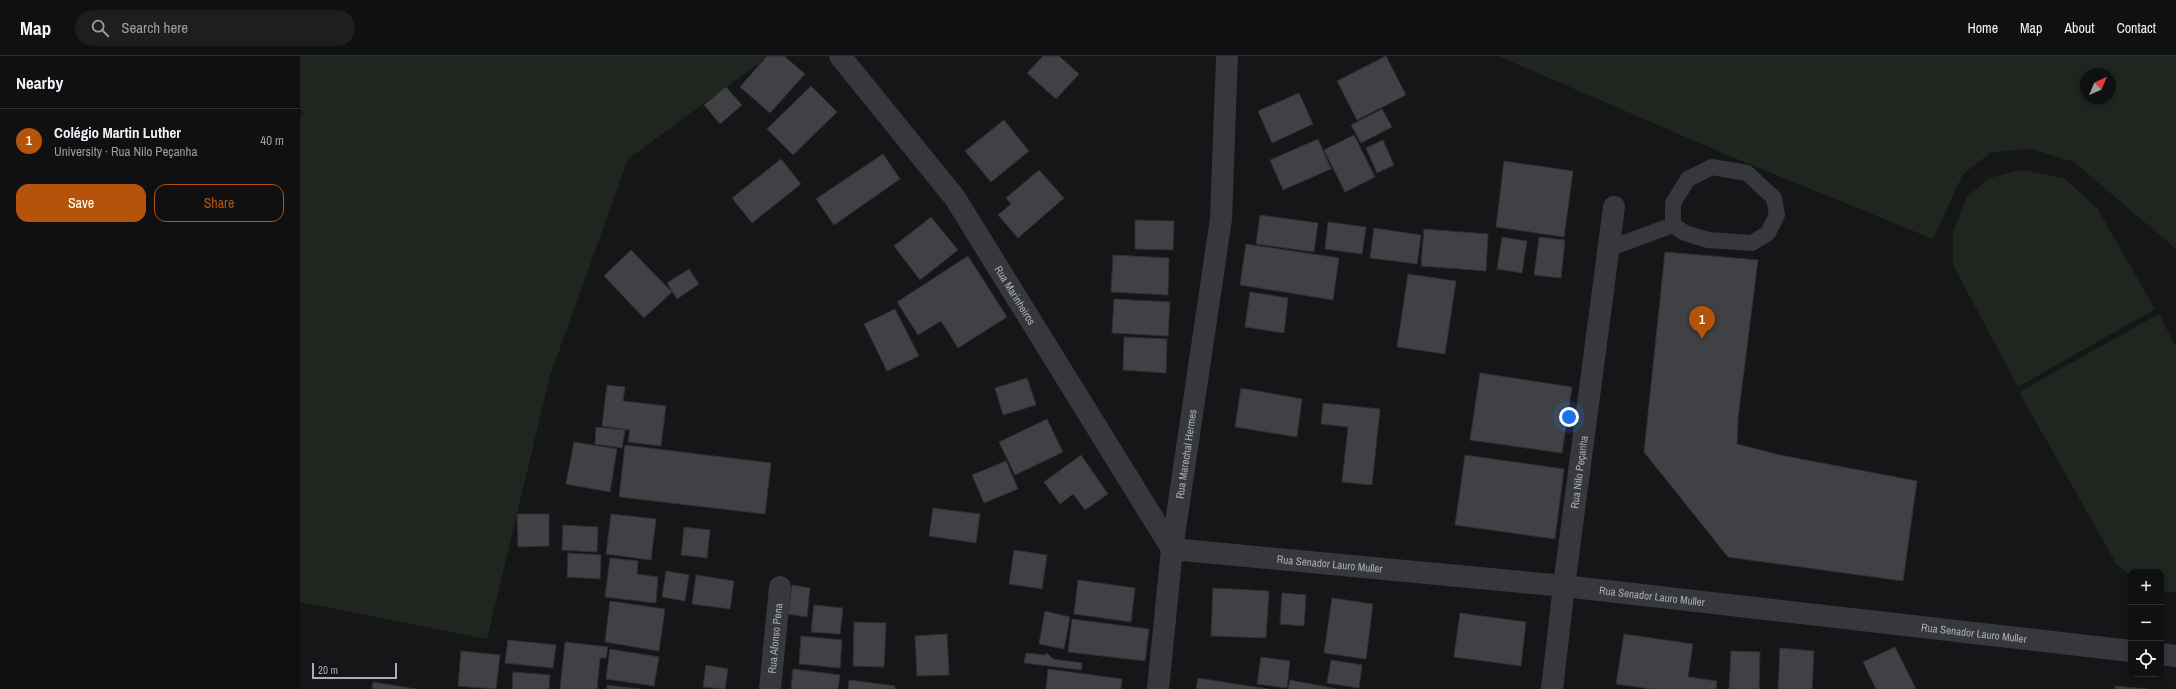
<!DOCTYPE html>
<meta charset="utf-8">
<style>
:root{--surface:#101012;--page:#1e1e20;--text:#f1f3f6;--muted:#9c9d9f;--line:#303032;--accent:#b45309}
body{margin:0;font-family:"Archivo Narrow",sans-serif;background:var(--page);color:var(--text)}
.controls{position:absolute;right:12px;bottom:12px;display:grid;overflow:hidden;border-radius:8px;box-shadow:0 2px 6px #0003}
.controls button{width:36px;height:36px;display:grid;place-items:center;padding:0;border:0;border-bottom:1px solid var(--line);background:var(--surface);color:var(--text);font:20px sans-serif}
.compass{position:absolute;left:1780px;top:12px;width:36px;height:36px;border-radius:50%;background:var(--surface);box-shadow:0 2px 6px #0003;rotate:44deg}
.scale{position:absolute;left:12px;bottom:10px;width:85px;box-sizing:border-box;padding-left:4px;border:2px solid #a8adb8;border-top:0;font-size:11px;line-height:14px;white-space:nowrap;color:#a8adb8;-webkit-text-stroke:3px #111113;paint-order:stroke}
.you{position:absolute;left:1269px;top:361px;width:14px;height:14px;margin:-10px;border:3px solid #fff;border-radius:50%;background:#1a73e8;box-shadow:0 0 0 6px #1a73e833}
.badge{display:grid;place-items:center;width:26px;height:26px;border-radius:50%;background:var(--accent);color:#fff;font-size:13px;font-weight:700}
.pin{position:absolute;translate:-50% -33px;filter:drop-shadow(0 1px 2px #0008)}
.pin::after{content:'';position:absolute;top:21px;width:14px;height:12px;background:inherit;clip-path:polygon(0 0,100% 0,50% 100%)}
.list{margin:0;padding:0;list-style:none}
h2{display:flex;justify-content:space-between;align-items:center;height:52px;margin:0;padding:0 16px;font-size:17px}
h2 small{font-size:13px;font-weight:400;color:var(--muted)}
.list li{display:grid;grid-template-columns:26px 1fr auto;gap:12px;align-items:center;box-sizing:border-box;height:64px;padding:0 16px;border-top:1px solid var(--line)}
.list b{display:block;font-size:15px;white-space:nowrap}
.list p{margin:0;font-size:13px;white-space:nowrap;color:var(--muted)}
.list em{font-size:13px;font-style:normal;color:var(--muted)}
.actions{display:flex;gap:8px;padding:12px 16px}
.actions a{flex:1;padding:9px 0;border:1px solid var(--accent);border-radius:12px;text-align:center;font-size:14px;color:var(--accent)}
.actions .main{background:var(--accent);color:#fff}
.icon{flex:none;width:22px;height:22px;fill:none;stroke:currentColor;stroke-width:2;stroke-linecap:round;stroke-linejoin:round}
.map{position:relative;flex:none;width:1876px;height:633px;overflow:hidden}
header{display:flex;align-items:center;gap:24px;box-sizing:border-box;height:56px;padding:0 20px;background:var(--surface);border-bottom:1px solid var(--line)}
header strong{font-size:19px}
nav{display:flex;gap:22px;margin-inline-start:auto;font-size:14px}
.search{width:280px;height:36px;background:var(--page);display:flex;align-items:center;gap:10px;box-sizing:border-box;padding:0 14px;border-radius:22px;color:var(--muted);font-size:15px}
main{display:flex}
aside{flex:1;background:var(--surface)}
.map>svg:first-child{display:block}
.green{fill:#1e261f;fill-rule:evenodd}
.building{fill:#404145;stroke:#303034}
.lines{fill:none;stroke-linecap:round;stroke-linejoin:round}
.service{stroke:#37383d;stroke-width:16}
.minor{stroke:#37383d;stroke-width:22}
.tertiary{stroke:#37383d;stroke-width:22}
.labels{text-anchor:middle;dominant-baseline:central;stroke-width:3;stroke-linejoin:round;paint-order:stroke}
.street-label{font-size:11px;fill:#a8adb8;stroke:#111113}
</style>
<header>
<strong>Map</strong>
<div class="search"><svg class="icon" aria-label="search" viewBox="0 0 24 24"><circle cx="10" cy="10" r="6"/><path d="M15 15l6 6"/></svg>Search here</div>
<nav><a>Home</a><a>Map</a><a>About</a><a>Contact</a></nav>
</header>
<main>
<aside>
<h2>Nearby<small></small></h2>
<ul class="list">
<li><span class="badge">1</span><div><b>Colégio Martin Luther</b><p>University · Rua Nilo Peçanha</p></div><em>40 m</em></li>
</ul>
<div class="actions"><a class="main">Save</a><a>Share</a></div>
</aside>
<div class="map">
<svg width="1876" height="633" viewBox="0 0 1876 633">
<rect width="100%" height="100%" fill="#161618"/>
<g class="green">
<path d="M 0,0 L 469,0 L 328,103 L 250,320 L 187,583 L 0,546 L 0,61 L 4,58 L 0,52 Z"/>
<path d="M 1198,0 L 1876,0 L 1876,193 L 1774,106 L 1732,93 L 1692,96 L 1663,118 L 1633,183 L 1425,98 ZM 1786,18 L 1810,18 L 1810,42 L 1786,42 Z"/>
<path d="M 1722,114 L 1764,122 L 1797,152 L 1855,253 L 1718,331 L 1653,209 L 1653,176 L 1667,141 L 1689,122 Z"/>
<path d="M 1859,258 L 1876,291 L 1876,536 L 1861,536 L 1861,516 L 1831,516 L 1831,520 L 1817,509 L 1719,336 Z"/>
</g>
<g class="building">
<path d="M 467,0 L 484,0 L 505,18 L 470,57 L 440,31 Z"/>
<path d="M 743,0 L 759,0 L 779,18 L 756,43 L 727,17 Z"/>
<path d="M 1086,0 L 1106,39 L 1057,64 L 1037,25 Z"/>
<path d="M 511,30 L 537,56 L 493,99 L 467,73 Z"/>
<path d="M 426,31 L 442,49 L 420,68 L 404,49 Z"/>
<path d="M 999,37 L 1013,68 L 972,87 L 958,55 Z"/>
<path d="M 1082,53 L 1092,71 L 1061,87 L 1051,69 Z"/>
<path d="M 704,64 L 729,95 L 691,126 L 665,95 Z"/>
<path d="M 1054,79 L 1075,121 L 1045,136 L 1024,94 Z"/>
<path d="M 1018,83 L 1031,113 L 983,134 L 970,104 Z"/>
<path d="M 1083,84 L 1094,109 L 1077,117 L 1066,92 Z"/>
<path d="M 583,98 L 600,123 L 534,169 L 516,143 Z"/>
<path d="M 481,103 L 501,128 L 452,167 L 432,142 Z"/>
<path d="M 1204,105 L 1273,115 L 1264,181 L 1196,171 Z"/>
<path d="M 739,114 L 764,142 L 718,182 L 698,159 L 711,148 L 706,142 Z"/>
<path d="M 960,159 L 1018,167 L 1014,196 L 956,188 Z"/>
<path d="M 631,161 L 658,194 L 620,224 L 594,190 Z"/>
<path d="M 835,164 L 874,165 L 873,194 L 835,193 Z"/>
<path d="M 1028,166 L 1066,171 L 1062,198 L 1025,193 Z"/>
<path d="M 1074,172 L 1121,179 L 1117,208 L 1070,202 Z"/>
<path d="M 1124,173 L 1188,178 L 1186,215 L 1121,210 Z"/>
<path d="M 1202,181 L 1227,185 L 1222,217 L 1197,213 Z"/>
<path d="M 1239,181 L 1265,184 L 1261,222 L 1234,219 Z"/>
<path d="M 946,188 L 1039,202 L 1033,244 L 940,229 Z"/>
<path d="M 331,194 L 372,236 L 344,262 L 304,220 Z"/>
<path d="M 1365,196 L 1458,204 L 1438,362 L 1437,388 L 1480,399 L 1617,425 L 1603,525 L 1428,501 L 1344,396 Z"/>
<path d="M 813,199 L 869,202 L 868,239 L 811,236 Z"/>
<path d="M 668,200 L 707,261 L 658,292 L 641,265 L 618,279 L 597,246 Z"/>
<path d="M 389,213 L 399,228 L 377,243 L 367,227 Z"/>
<path d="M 1108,218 L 1156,225 L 1145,298 L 1097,291 Z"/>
<path d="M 950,236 L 988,242 L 984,277 L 945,271 Z"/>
<path d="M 814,243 L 870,246 L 868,280 L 812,277 Z"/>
<path d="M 595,253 L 619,300 L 587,315 L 564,268 Z"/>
<path d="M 824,281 L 867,283 L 866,317 L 823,314 Z"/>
<path d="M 1180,317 L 1272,331 L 1262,397 L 1170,384 Z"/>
<path d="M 727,322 L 736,349 L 703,359 L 695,332 Z"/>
<path d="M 307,329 L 325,331 L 323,345 L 366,350 L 361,390 L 328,386 L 330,374 L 302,370 Z"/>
<path d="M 941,332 L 1002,343 L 997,381 L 935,371 Z"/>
<path d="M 1023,347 L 1080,353 L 1072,429 L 1042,426 L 1048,371 L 1021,368 Z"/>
<path d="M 747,363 L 763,396 L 715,419 L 699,386 Z"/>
<path d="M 296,371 L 325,374 L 322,392 L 295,388 Z"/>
<path d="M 274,386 L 317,393 L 310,436 L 266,428 Z"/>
<path d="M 325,389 L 471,407 L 465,458 L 319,441 Z"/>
<path d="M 781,399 L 808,438 L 785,454 L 773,438 L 760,448 L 744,426 Z"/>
<path d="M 1165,399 L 1264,413 L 1255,483 L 1155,469 Z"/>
<path d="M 706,405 L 718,433 L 684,447 L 672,419 Z"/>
<path d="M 633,452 L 680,458 L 676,487 L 629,480 Z"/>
<path d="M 217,458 L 249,458 L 249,490 L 218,491 Z"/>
<path d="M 311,458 L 356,463 L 351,504 L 306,498 Z"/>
<path d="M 263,469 L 298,471 L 297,496 L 262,494 Z"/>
<path d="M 384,471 L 410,474 L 407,502 L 381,499 Z"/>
<path d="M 714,494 L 747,499 L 742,533 L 709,528 Z"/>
<path d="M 268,497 L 301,499 L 300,523 L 267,521 Z"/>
<path d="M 310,502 L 338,505 L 337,518 L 358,521 L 356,547 L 305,541 Z"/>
<path d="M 366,515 L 389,519 L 385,545 L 362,541 Z"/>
<path d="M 396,519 L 434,525 L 430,553 L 392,548 Z"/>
<path d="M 778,524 L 835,532 L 831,566 L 774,558 Z"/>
<path d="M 492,529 L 510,532 L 507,561 L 488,558 Z"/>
<path d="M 913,532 L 969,535 L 966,582 L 911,580 Z"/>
<path d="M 982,537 L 1006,539 L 1004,570 L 980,568 Z"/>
<path d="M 1032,542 L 1073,548 L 1066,603 L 1024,597 Z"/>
<path d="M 310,545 L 365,553 L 359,595 L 305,586 Z"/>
<path d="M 514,549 L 543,552 L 540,578 L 511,576 Z"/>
<path d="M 745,555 L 770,561 L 764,593 L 739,588 Z"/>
<path d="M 1160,557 L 1226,566 L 1221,610 L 1154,601 Z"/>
<path d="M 772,563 L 849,573 L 845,605 L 768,596 Z"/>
<path d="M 554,566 L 586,567 L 584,611 L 553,610 Z"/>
<path d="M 647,578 L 649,619 L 617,620 L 615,580 Z"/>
<path d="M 1324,578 L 1393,588 L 1388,621 L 1417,625 L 1416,633 L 1351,633 L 1316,628 Z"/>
<path d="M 501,580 L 542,584 L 540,612 L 499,608 Z"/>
<path d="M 208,584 L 256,589 L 253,612 L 205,607 Z"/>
<path d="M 265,586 L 308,591 L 306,602 L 300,602 L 297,633 L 260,633 Z"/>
<path d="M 1595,591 L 1616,633 L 1576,633 L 1563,606 Z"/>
<path d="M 1480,592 L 1514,595 L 1512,633 L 1478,633 Z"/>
<path d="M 310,593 L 359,601 L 354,630 L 306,623 Z"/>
<path d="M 161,595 L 200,599 L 196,633 L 158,630 Z"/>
<path d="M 1431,595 L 1460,596 L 1459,633 L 1429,633 Z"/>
<path d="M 726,597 L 746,599 L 747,597 L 753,603 L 782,607 L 781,614 L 724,607 Z"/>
<path d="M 961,601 L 990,605 L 987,632 L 957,628 Z"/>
<path d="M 1031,604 L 1062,609 L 1059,632 L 1027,627 Z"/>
<path d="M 406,609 L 428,613 L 425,633 L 403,631 Z"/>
<path d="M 493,613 L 540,619 L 538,633 L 491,633 Z"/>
<path d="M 748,613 L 822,623 L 821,633 L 746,633 Z"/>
<path d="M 213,616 L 250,619 L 249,633 L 212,633 Z"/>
<path d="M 898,622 L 968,633 L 896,633 Z"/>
<path d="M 549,624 L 595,630 L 595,633 L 548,633 Z"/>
<path d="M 990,624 L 1037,633 L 988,633 Z"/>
<path d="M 73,626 L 116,633 L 72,633 Z"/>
<path d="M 307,629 L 340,633 L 307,633 Z"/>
<path d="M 1815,630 L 1846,633 L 1815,633 Z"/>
</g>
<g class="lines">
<path class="service" d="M 1308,193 L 1373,169 L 1373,147 L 1388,123 L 1412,111 L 1447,117 L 1474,142 L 1477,159 L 1468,177 L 1452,187 L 1408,184 L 1385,177 L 1373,169"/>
<g class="minor">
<path id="s1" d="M 540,0 L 655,142 L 872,493"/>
<path id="s2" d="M 872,493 L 921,163 L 927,0"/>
<path id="s3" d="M 1264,530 L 1314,151"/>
<path id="s4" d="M 470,633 L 480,531"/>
</g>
<g class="tertiary">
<path d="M 1861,598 L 1876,600"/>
<path id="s5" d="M 858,633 L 872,493 L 1264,530 L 1831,595"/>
<path d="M 1252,633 L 1264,530"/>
</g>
</g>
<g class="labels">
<g class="street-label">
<text stroke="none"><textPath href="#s1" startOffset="297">Rua Marinheiros</textPath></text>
<text stroke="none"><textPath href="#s2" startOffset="96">Rua Marechal Hermes</textPath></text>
<text stroke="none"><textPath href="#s3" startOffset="115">Rua Nilo Peçanha</textPath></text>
<text stroke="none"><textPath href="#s5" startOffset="299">Rua Senador Lauro Muller</textPath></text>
<text stroke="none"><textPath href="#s5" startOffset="623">Rua Senador Lauro Muller</textPath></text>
<text stroke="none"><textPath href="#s5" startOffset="947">Rua Senador Lauro Muller</textPath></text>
<text stroke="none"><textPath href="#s4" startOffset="51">Rua Afonso Pena</textPath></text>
</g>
</g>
</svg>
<div class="controls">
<button>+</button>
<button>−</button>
<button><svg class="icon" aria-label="locate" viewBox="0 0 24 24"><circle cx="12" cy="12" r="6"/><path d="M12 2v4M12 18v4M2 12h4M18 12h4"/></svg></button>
</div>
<svg class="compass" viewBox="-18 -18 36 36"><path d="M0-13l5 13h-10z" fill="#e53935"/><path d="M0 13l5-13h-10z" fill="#9c9d9f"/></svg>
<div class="scale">20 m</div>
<div class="you"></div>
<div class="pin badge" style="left:1402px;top:283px">1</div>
</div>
</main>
